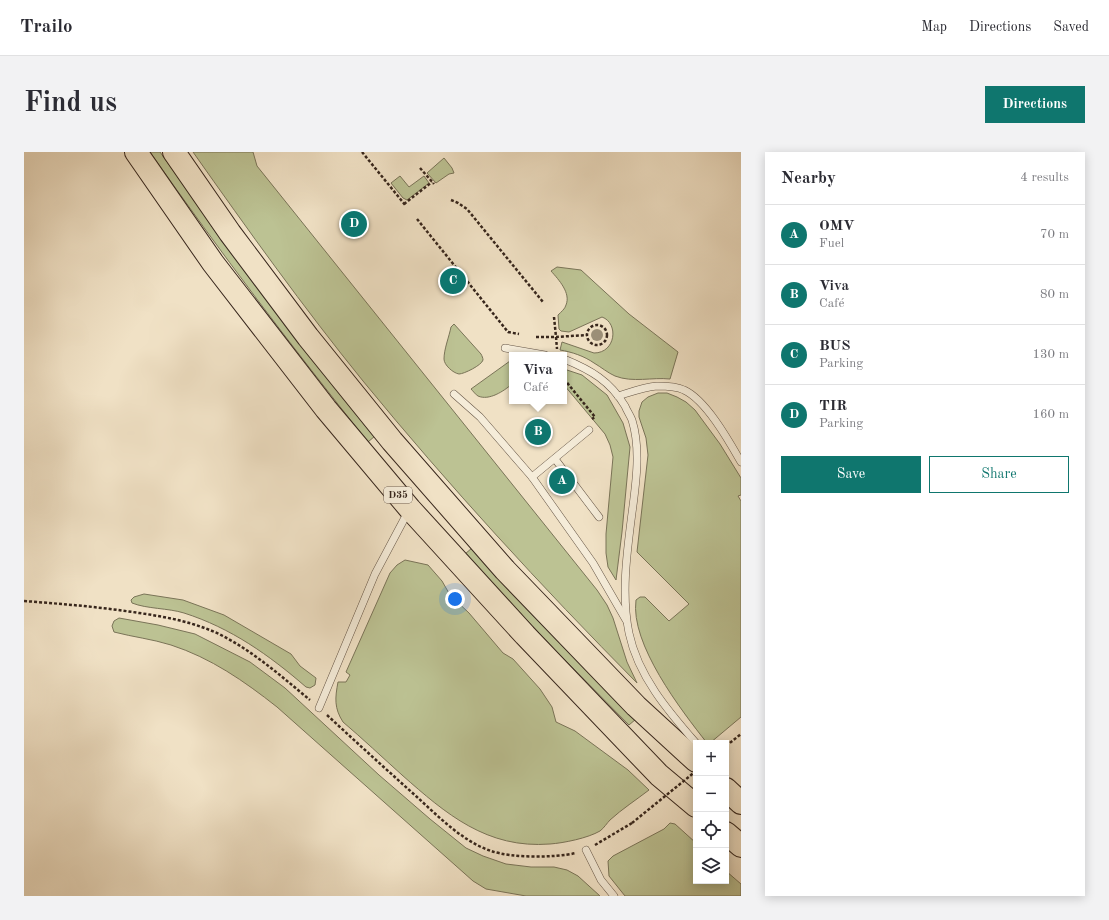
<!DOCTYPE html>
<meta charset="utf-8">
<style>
:root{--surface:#fff;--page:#f2f2f3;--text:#2b2b33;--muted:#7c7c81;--line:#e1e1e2;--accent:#0f766e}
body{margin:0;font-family:"Old Standard TT",serif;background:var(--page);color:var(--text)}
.controls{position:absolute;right:12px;bottom:12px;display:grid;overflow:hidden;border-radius:0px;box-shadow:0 2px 10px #0003}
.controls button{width:36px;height:36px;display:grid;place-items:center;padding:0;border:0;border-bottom:1px solid var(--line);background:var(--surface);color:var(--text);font:20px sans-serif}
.you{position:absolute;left:431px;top:447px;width:14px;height:14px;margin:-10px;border:3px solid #fff;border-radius:50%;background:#1a73e8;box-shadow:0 0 0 6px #1a73e833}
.badge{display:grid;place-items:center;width:26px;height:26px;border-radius:50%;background:var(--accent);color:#fff;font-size:13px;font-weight:700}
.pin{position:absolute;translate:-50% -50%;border:2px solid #fff;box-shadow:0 1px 4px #0006}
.popup{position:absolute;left:485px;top:200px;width:58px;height:52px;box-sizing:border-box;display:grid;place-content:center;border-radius:0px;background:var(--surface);filter:drop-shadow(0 1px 3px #0005);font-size:13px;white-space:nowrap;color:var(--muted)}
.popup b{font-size:15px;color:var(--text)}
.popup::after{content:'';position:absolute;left:50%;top:100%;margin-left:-8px;border:8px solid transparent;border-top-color:var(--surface)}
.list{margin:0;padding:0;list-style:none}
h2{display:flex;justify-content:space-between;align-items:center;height:52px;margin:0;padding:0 16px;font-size:17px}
h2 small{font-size:13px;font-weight:400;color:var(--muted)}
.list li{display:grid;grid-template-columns:26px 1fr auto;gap:12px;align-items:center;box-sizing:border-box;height:60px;padding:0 16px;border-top:1px solid var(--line)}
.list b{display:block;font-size:15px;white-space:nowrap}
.list p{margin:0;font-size:13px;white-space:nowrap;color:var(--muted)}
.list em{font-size:13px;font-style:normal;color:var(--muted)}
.actions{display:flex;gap:8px;padding:12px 16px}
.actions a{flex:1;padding:9px 0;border:1px solid var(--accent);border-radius:0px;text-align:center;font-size:14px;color:var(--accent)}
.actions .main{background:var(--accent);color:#fff}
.icon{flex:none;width:22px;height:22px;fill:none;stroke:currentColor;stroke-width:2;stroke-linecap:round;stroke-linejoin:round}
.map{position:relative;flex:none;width:717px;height:744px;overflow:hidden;border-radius:0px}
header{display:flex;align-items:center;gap:24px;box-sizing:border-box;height:56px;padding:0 20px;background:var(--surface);border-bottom:1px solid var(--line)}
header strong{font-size:19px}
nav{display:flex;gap:22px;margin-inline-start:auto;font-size:14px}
.intro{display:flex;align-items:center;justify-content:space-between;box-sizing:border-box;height:96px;padding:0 24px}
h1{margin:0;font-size:28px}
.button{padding:10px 18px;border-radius:0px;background:var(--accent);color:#fff;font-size:14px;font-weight:700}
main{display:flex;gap:24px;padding:0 24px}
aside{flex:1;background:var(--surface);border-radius:0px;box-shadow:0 2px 10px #0003}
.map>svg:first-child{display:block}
.green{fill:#bcc293;stroke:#7a7458}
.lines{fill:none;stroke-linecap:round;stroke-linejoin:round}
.lane-casing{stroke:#655546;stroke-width:8}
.highway-casing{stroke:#37261c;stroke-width:24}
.path{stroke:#37261c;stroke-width:2.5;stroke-dasharray:3 2;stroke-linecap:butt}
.lane{stroke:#f5ecd9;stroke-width:7}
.highway{stroke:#f0e1c5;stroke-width:22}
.path-bridge{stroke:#37261c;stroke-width:2.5;stroke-dasharray:3 2;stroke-linecap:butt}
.tree{fill:#9c9079}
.labels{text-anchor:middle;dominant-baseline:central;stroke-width:4;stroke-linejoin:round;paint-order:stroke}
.shield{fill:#f5ecd9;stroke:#706155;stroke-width:1}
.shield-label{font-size:10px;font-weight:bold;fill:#37261c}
</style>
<header>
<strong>Trailo</strong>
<nav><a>Map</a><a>Directions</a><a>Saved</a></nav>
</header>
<div class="intro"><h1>Find us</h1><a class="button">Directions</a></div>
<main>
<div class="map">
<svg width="717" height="744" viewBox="0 0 717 744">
<rect width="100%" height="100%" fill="#f0e1c5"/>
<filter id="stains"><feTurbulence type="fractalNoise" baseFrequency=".005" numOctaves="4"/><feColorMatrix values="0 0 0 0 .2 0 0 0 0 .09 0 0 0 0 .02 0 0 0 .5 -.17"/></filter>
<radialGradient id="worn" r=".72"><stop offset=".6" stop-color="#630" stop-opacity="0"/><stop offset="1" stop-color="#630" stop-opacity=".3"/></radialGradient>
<g class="green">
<path d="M 126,0 L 136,0 L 229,130 L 351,284 L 344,290 C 268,195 196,100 126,0 Z"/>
<path d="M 169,0 L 229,0 L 233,14 L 573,438 L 583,453 L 589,466 L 603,510 L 613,531 C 517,434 425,334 339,229 C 279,155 224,78 169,0 Z"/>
<path d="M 420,6 L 428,16 L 430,21 L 425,22 L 412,31 L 403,21 Z"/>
<path d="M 376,24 L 385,35 L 400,24 L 405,31 L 383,48 L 379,46 L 367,31 Z"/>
<path d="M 533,115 L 557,118 L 605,162 L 654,200 L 646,227 C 628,225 609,231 591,224 C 584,221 577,215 570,211 C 560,204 548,200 536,198 L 538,190 L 570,201 C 592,201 595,171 578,165 L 545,180 L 537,179 L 535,177 L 534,163 C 537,160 541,157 542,153 C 547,141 535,128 527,119 Z"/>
<path d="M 430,172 L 457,202 C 458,204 459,206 459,208 C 458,213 440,222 435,222 C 429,221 420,213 420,207 C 420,197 425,185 427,175 Z"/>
<path d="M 488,208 L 488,232 C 480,239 465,249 454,244 C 452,243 449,239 447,237 L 486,209 Z"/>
<path d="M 540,217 L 558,223 L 583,243 L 599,271 L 606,295 L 598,380 L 592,428 L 584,415 L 582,401 L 582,382 L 589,305 L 586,293 L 581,282 L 540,233 Z"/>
<path d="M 634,241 L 643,241 L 653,245 L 662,250 L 671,258 L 696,292 L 717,326 L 717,343 L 714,344 L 717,349 L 717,565 L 686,591 L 683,591 C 657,558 606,492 612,448 L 616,445 L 621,445 L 645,469 L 665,452 L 613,400 L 624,303 L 622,286 L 615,265 L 615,259 L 618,250 L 624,245 Z"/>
<path d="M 448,396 L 612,567 L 605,573 L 529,496 L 441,402 Z"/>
<path d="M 381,408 L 404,413 L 418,429 L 426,443 L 445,461 L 479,501 L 489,507 L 516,537 L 528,555 L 532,570 L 551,579 L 604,618 L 625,638 C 612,648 598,657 586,668 C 583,671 580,676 576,679 C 564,686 540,691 526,692 C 463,697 422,662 378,623 C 358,605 339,587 319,570 C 310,556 311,546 314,530 L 322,530 L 326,523 L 322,520 L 366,421 L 373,413 Z"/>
<path d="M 120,442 L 159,448 L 200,463 L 267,502 L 276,514 L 292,526 L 291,533 L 286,536 L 282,535 C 245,503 207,476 160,461 C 144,456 123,457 108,451 L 107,448 L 110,445 Z"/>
<path d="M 95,466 L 134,473 L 171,482 L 226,510 L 261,536 L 355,623 L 406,667 L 442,696 L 459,704 L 482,712 L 507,715 L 530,715 L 543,718 L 554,724 L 576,744 L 502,744 L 462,737 L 449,729 L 253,555 C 220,529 187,506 147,493 C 128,487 109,485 90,480 L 88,474 L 90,469 Z"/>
<path d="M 646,671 L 651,672 L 672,691 L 672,729 L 702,729 L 702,719 L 717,732 L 717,744 L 601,744 L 585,724 L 584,709 L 589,704 L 640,677 Z"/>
</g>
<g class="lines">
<defs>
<g id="lane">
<path d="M 481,196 L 521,203"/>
<path d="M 540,207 C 567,218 586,229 601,254 C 603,259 606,263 608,268 C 617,297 612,331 608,361 C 603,400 597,442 605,481 C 614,524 644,559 672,591"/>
<path d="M 430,242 L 456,265 L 508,325 L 569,411 L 602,468"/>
<path d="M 594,244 C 607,240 620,235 633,234 C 642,234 652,234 660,238 C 682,248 705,289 717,310"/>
<path d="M 531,307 L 575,365"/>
<path d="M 508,325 L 565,278"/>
<path d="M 295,556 L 351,422 L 385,358"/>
<path d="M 562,698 L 577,728 L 590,744"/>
</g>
<g id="highway">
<path d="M 112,0 L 189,111 L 302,257 L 386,357 L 501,483 L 635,623 L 672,654"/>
<path d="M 150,0 L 206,81 L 284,185 L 368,289 L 481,418 L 612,554 L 672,609"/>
<path d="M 702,637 L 717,651"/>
<path d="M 702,681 L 717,694"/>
</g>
</defs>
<use href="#lane" class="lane-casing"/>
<use href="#highway" class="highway-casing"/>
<g class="path">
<path d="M 338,0 L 382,54"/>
<path d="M 396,16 L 410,32"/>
<path d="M 427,48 L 434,51 L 443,57 L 519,150"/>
<path d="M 380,52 L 408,30"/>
<path d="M 393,67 L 484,180 L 495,182"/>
<path d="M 530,165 L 532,185 L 563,183"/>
<circle cx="573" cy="183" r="10"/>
<path d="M 512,185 L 532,185 L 533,197"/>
<path d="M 540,227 L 571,265 L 568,267"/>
<path d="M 0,449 C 39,452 77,455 115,461 C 143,465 169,470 195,482 C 229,499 257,524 286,548"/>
<path d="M 303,563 C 333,591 363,618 393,645 C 415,665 438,689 467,699 C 488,706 530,706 552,701"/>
<path d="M 702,594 L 717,582"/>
<path d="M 571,693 L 608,671"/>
</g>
<use href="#lane" class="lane"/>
<use href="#highway" class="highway"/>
<path class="path-bridge" d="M 608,671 L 672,619"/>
</g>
<circle class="tree" cx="573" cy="183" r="6"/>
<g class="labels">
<rect class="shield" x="360" y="335" width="28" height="16" rx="3"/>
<g class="shield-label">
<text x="374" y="343">D35</text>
</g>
</g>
<rect width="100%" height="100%" filter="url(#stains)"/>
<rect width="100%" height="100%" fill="url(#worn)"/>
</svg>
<div class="controls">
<button>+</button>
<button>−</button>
<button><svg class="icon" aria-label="locate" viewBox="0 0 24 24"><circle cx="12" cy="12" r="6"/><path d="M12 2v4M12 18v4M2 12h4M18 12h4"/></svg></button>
<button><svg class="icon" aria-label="layers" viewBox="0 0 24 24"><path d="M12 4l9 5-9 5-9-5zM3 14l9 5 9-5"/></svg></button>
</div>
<div class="you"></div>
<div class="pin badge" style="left:538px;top:329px">A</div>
<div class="pin badge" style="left:514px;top:280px">B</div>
<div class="popup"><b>Viva</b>Café</div>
<div class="pin badge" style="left:429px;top:129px">C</div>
<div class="pin badge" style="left:330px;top:72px">D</div>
</div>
<aside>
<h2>Nearby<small>4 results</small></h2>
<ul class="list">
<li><span class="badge">A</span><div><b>OMV</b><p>Fuel</p></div><em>70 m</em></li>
<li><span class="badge">B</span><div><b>Viva</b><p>Café</p></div><em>80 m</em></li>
<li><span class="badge">C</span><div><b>BUS</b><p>Parking</p></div><em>130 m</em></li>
<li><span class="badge">D</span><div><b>TIR</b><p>Parking</p></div><em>160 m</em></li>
</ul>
<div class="actions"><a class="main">Save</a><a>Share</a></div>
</aside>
</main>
